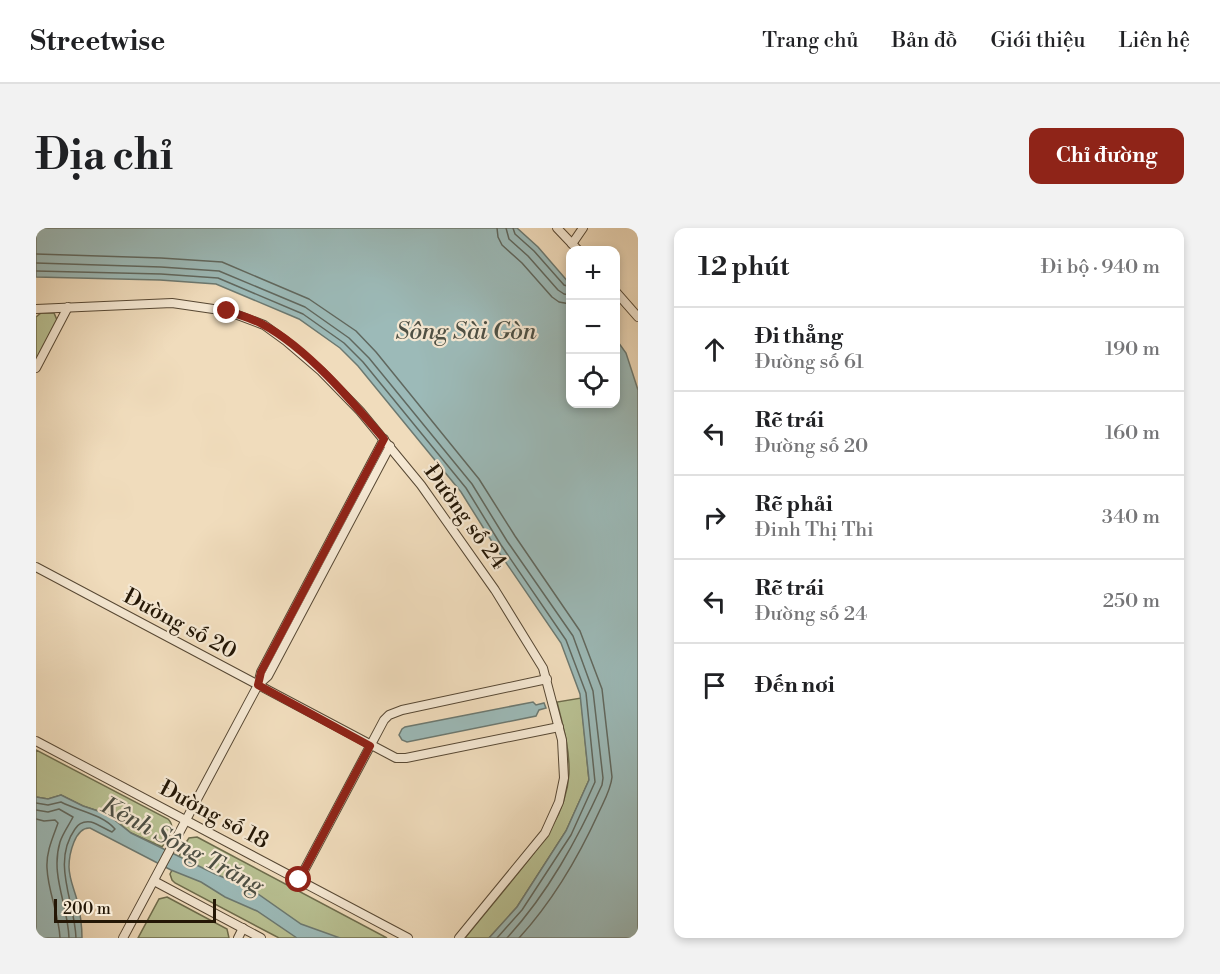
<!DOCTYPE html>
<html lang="vi">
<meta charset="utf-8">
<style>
:root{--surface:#fff;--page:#f2f2f2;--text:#202124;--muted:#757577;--line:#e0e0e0;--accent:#8f2418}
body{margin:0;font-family:"Libre Bodoni",serif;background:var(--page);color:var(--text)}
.controls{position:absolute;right:18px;top:18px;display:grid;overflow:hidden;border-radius:12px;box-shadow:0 3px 9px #0003}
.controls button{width:54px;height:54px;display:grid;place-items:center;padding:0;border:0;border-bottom:2px solid var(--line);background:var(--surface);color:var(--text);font:30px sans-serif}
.scale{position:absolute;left:18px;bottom:15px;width:162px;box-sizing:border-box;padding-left:6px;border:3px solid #241706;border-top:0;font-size:16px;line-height:21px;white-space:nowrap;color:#241706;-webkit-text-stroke:4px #f5e8d3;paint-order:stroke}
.stop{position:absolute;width:18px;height:18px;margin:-14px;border:4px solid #8f2418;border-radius:50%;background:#fff}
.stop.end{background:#8f2418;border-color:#fff;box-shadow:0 2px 6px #0008}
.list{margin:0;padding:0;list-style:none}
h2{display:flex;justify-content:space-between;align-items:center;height:78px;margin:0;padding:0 24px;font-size:26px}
h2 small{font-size:20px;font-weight:400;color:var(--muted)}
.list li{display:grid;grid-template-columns:39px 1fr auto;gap:18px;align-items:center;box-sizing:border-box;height:84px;padding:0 24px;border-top:2px solid var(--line)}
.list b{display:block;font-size:22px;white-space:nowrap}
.list p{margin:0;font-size:20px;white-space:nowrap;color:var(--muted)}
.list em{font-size:20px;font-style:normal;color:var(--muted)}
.icon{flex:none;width:33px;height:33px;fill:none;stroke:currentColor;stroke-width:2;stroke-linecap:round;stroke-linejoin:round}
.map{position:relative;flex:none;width:602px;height:710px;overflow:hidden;border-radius:12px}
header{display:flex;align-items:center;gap:36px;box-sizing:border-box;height:84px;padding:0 30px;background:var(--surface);border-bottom:2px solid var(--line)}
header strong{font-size:28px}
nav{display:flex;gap:33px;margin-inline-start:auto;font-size:21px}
.intro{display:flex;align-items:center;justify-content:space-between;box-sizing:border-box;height:144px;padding:0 36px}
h1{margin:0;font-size:42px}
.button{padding:15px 27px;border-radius:12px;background:var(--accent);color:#fff;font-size:21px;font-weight:700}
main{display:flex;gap:36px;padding:0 36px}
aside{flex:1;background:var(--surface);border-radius:12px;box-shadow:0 3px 9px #0003}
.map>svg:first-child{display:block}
.green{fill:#b8c092;stroke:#6e6c4c;stroke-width:1.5}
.water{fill:#9cbab8;stroke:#6c7971;stroke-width:1.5}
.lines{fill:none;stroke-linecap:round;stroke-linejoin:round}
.shore{stroke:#60685f;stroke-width:1.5}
.minor-casing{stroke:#574834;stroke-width:10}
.minor{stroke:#f5e8d3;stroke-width:8}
.route{stroke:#8f2418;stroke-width:8}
.labels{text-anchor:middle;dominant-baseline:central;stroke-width:4.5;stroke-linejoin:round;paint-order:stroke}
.street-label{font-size:22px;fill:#241706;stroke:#f5e8d3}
.water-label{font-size:24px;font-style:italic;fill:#4e5044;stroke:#f5e8d3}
</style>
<header>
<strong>Streetwise</strong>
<nav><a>Trang chủ</a><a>Bản đồ</a><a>Giới thiệu</a><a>Liên hệ</a></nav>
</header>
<div class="intro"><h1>Địa chỉ</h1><a class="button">Chỉ đường</a></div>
<main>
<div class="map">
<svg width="602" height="710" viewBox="0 0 602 710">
<rect width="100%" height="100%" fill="#f0dcbc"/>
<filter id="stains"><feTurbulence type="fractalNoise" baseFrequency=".00333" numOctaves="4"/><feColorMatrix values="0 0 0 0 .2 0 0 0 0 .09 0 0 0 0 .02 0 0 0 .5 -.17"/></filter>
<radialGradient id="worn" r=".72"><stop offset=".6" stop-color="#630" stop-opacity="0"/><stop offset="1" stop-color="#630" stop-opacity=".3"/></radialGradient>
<g class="green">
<path d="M 5,85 L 18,85 L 21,92 L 0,133 L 0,89 Z"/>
<path d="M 545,470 L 553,552 L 530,603 L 481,679 L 453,710 L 429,710 C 445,690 462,670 478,650 C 503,619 530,589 533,546 C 534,522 527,498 521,474 Z"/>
<path d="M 0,522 L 132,591 C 141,600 132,610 126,619 L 95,605 L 71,586 L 47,578 L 25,567 L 12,571 L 0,569 Z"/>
<path d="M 161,609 L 351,710 L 243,710 L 139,655 L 136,652 L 134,646 L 151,613 L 153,610 Z"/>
<path d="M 131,669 L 191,701 L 193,710 L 102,710 L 123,671 Z"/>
</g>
<g class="water">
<path d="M 0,0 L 481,0 L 502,19 L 534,56 L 534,176 L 580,176 L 580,111 L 590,125 L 602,162 L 602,710 L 453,710 L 481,679 L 530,603 L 553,552 L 544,466 L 525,415 L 460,320 L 425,264 L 322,138 L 304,120 L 263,91 L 180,56 L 124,52 L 0,49 Z"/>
<path d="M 497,474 L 500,477 L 508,475 L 510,480 L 503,482 L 500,488 L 371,514 L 366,512 L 363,507 L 366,501 L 369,499 Z"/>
<path d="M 25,567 L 47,578 L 71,586 L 95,605 L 179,646 L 212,659 L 265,696 L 304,710 L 261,710 L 221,683 L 189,669 L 165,654 L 135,642 L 54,600 C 39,599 33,626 33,639 C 33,650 38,661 41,672 C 44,684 46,697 46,710 L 0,710 L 0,569 L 12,571 Z"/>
</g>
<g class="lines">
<g class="shore">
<path d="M 461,0 L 462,9 L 466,17 L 486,35 L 516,69 L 523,74 L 534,76"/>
<path d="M 470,0 L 473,11 L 492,28 L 522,62 L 528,66 L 534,67"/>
<path d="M 477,0 L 479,6 L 498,23 L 528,57 L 534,59"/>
<path d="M 0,26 L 125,30 L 186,34 L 273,71 L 320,103 L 340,124 L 443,251 L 479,308 L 544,403 L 566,461 L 576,549 C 575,561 568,573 563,584 C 543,628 516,674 483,710"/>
<path d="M 0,35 L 125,39 L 183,43 L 269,79 L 313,110 L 333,130 L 436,256 L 471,313 L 537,408 L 557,463 L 567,550 L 566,557 C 541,612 512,665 471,710"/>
<path d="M 0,43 L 125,46 L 182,50 L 267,86 L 308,115 L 327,134 L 430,260 L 465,317 L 530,412 L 550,465 L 559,554 L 535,607 L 486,682 L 461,710"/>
<path d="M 0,575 L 12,577 L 25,574 C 42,583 66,586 79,601 L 76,604 C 69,601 62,596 55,594 C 48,593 42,596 39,601 C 15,635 39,674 40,710"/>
<path d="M 0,582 L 12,584 L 23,581 L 37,589 C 33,597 27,605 24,614 C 14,647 32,677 33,710"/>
<path d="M 0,591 L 8,593 L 19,592 L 22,595 C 17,609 10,624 11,640 C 12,664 23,686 24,710"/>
</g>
<defs>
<g id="minor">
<path d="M 521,0 L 542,22"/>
<path d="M 536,16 L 547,0"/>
<path d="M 580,64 L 602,89"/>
<path d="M 0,81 L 136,75 L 191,83 L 228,97 L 250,113 L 285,143 L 324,183 L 385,257 L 459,362 L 507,440 L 526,512 L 528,550 L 523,574 L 509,605 L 423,710"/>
<path d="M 0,140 L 32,79"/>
<path d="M 0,339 L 360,530 L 370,530 L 523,499"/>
<path d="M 223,456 L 232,448 L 354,218"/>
<path d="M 0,513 L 372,710"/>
<path d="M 263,652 L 348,492 L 353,487 L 366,482 L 511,451"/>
<path d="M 118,653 L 225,710"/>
<path d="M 87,710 L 222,457 L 225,444 L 348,211"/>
<path d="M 202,710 L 207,700"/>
</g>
</defs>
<use href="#minor" class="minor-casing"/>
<use href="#minor" class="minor"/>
</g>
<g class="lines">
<path class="route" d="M 191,83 C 203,87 215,90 226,96 C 271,120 315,172 348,211 L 225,444 L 222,457 L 334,518 L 263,652"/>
</g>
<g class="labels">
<g class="street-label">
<text transform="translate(429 289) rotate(54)">Đường số 24</text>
<text transform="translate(144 396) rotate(28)">Đường số 20</text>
<text transform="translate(178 587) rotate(28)">Đường số 18</text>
</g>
<g class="water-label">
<text x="430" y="104">Sông Sài Gòn</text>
<text transform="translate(146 618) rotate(28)">Kênh Sông Trăng</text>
</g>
</g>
<rect width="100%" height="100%" filter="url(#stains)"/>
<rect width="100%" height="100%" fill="url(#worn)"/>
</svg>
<div class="controls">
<button>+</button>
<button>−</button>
<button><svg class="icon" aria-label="locate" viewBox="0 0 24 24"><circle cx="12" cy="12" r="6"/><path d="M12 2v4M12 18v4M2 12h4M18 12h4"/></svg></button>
</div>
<div class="scale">200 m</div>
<div class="stop" style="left:263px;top:652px"></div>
<div class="stop end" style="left:191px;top:83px"></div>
</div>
<aside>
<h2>12 phút<small>Đi bộ · 940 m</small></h2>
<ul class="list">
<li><svg class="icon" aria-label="ahead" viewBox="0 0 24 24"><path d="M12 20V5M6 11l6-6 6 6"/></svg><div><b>Đi thẳng</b><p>Đường số 61</p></div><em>190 m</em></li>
<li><svg class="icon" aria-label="left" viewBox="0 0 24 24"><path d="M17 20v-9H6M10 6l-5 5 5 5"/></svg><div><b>Rẽ trái</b><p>Đường số 20</p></div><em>160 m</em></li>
<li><svg class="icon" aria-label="right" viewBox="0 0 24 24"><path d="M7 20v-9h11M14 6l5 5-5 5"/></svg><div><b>Rẽ phải</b><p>Đinh Thị Thi</p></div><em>340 m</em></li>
<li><svg class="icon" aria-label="left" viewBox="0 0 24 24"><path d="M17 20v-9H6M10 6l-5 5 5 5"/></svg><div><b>Rẽ trái</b><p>Đường số 24</p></div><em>250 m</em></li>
<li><svg class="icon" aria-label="arrive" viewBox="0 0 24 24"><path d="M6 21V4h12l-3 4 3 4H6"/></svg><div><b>Đến nơi</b></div></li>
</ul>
</aside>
</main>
